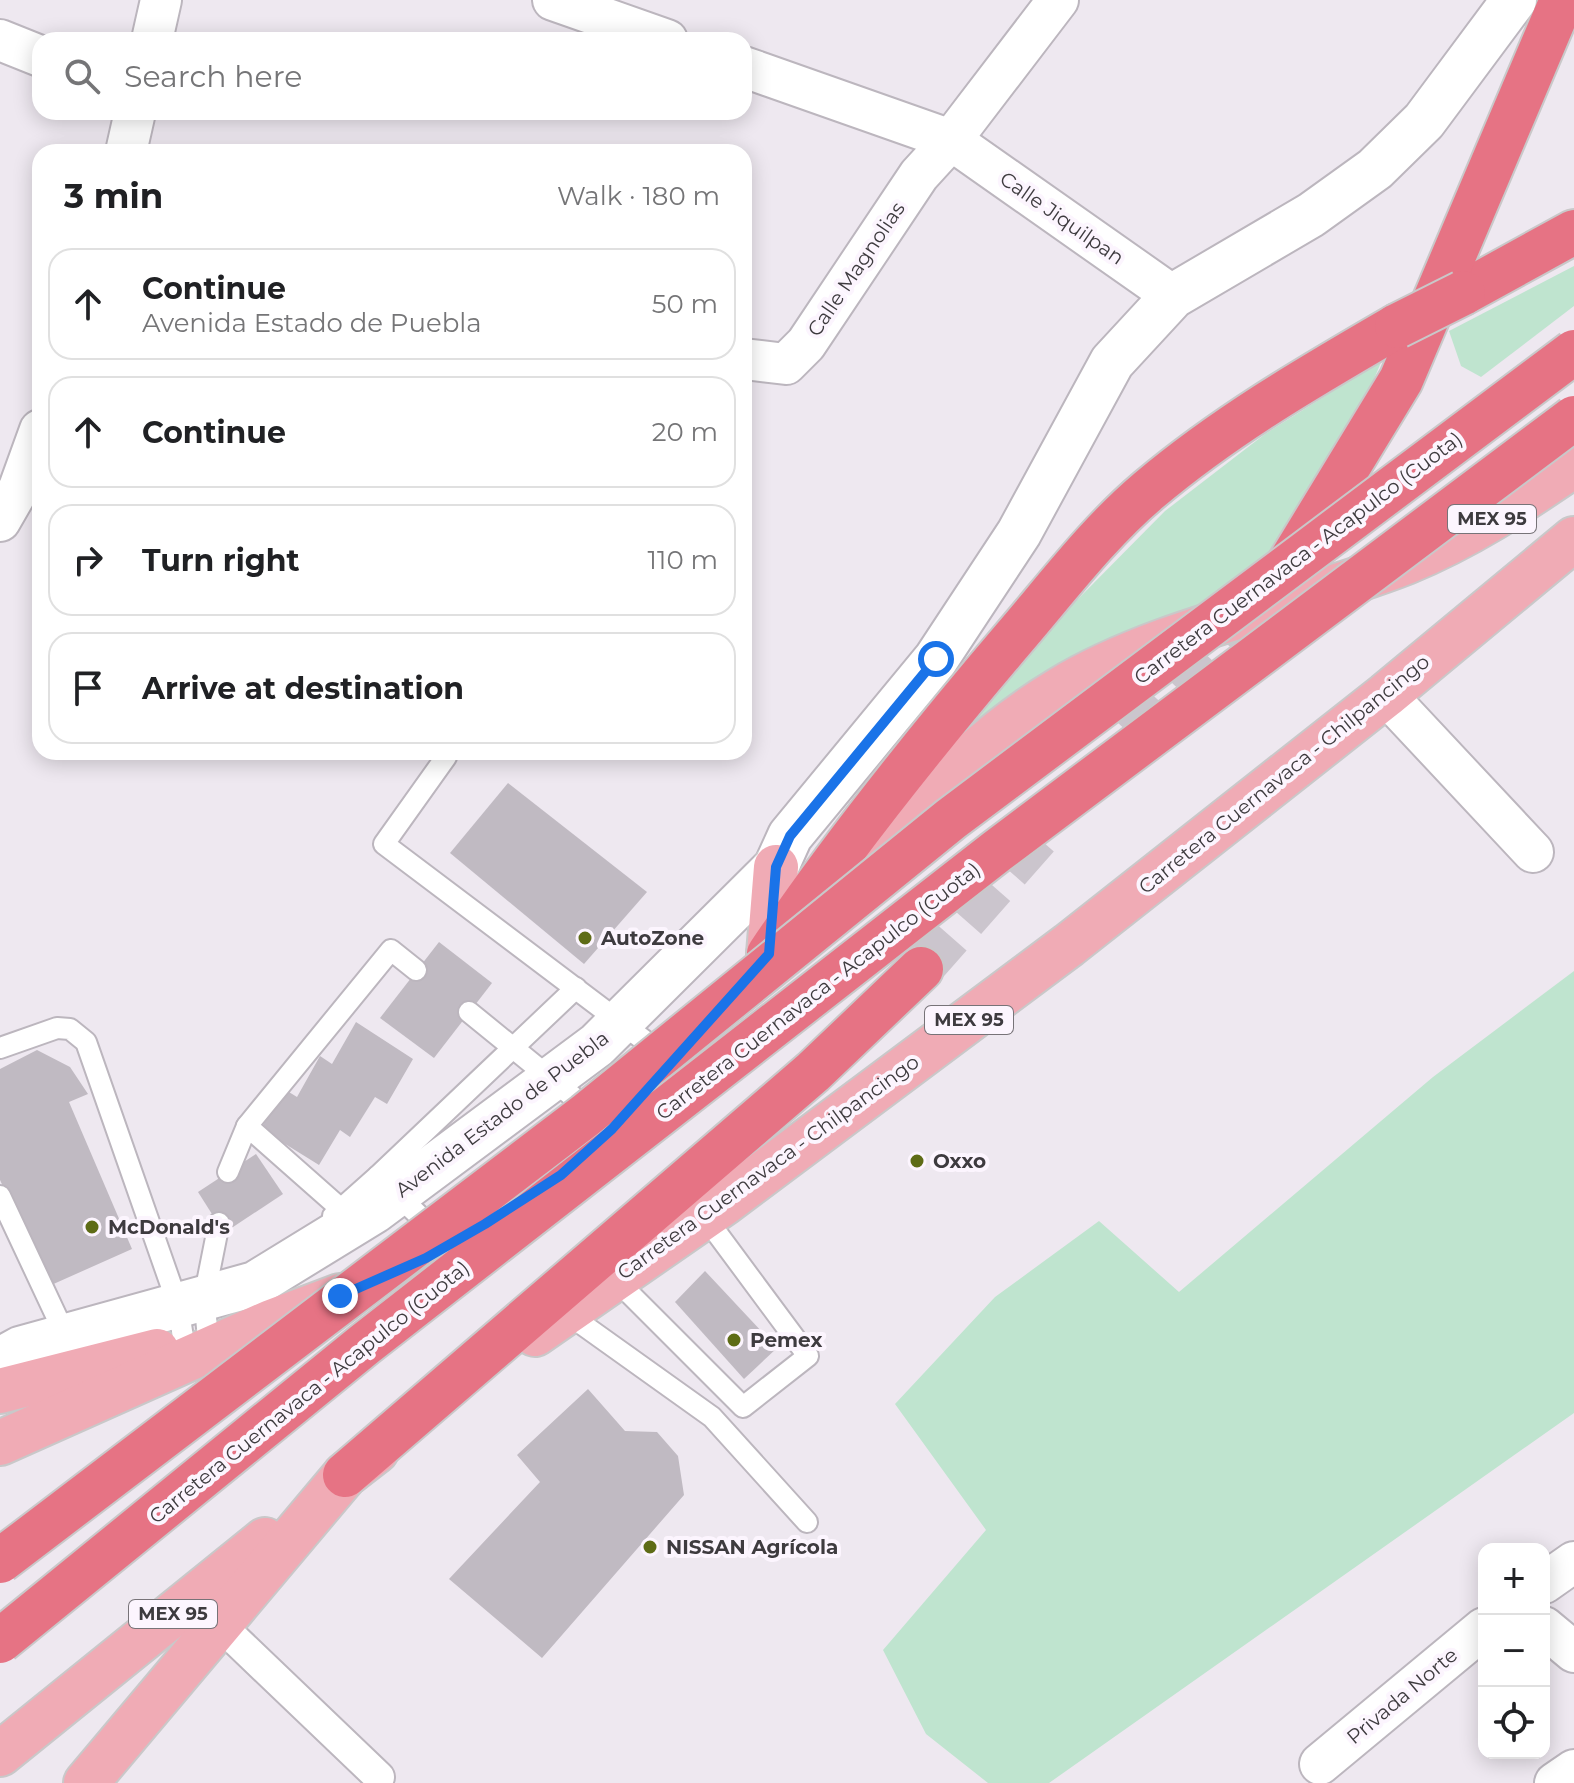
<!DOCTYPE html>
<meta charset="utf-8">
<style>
:root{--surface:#fff;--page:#f2f2f2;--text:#202124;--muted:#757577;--line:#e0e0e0}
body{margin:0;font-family:Montserrat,sans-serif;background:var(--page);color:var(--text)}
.controls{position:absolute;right:24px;bottom:24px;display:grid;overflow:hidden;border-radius:16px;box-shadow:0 4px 20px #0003}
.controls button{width:72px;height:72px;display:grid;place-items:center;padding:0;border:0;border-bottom:2px solid var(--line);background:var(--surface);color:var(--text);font:40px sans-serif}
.stop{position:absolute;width:24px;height:24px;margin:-18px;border:6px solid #1a73e8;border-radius:50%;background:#fff}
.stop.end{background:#1a73e8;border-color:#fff;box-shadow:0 2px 8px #0008}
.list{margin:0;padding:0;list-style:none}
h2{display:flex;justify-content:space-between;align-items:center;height:104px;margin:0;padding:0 32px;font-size:34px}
h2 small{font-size:26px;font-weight:400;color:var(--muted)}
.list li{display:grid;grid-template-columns:52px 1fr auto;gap:24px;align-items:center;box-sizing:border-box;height:112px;margin:0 16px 16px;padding:0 16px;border:2px solid var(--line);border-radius:24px}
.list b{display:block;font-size:30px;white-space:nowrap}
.list p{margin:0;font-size:26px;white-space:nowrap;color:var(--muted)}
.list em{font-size:26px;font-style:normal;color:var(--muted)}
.icon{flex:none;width:44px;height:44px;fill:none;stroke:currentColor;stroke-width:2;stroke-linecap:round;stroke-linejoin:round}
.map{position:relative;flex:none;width:1574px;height:1783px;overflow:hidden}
.search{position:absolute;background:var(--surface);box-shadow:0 4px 20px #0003;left:32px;top:32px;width:720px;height:88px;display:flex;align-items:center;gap:20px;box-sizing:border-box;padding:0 28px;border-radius:24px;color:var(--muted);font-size:30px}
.panel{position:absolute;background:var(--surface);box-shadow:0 4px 20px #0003;left:32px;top:144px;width:720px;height:616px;border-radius:24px}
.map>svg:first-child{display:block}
.green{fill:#bfe4cf}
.building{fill:#c0bac2}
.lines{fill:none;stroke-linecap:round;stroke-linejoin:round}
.motorway-tunnel{stroke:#cbc5cd;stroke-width:44;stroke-dasharray:44 22;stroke-linecap:butt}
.service-casing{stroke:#bcb6be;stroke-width:24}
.pedestrian-casing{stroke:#bcb6be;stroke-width:34}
.minor-casing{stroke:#bcb6be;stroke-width:44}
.tertiary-casing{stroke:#bcb6be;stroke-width:48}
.primary-casing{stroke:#c9c8c9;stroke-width:48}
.motorway-casing{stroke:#c9c8c9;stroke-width:48}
.service{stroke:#fff;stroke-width:20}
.pedestrian{stroke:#fff;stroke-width:30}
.minor{stroke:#fff;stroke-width:40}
.tertiary{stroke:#fff;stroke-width:44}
.primary{stroke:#f0abb5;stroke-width:44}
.motorway{stroke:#e67384;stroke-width:44}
.motorway-bridge-casing{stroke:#c9c8c9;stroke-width:48;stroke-linecap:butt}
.motorway-bridge{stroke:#e67384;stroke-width:44}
.route{stroke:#1a73e8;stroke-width:10}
.poi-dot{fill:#5e6c16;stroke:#fcf5fe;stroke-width:3}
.labels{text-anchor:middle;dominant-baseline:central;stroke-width:8;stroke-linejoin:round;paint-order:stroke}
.shield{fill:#fcf5fe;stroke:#777378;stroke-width:2}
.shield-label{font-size:18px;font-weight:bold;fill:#3e3b3f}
.street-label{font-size:20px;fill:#3e3b3f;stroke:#fcf5fe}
.poi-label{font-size:20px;font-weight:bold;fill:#3e3b3f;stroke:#fcf5fe;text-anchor:start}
</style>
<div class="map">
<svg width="1574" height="1783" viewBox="0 0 1574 1783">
<rect width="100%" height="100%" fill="#eee8f0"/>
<g class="green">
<path d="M 1574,266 L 1574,306 L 1481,377 L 1461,366 L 1449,331 Z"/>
<path d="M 1382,360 L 1364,403 L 1313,490 L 1249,586 L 935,761 L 1074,603 L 1165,511 L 1265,434 Z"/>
<path d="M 1574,971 L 1574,1413 L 1049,1783 L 988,1783 L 926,1734 L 883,1650 L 986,1530 L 895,1404 L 995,1297 L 1099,1221 L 1179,1292 L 1433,1077 Z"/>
</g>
<g class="building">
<path d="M 508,783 L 647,892 L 584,964 L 450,853 Z"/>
<path d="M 439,942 L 492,983 L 434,1058 L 380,1018 Z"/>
<path d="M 356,1022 L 413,1059 L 387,1104 L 375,1097 L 350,1137 L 340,1130 L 319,1165 L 261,1129 L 284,1089 L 297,1097 L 320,1056 L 332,1064 Z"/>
<path d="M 37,1050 L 70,1067 L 88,1094 L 69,1102 L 132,1249 L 49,1286 L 0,1180 L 0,1069 Z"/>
<path d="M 256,1154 L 283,1194 L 224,1233 L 198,1192 Z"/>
<path d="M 705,1271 L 777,1348 L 744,1379 L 675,1302 Z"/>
<path d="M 588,1389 L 625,1431 L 657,1432 L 678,1456 L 684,1495 L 542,1658 L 449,1579 L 540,1482 L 517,1455 Z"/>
</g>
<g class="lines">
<g class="motorway-tunnel">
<path d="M 1131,735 L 1245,613"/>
<path d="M 921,969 L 1046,827"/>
</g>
<defs>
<g id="service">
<path d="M 446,757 L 384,844 L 665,1056"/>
<path d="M 469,1012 L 593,1113"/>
<path d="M 0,1048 L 57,1028 L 70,1029 L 86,1042 L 178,1305 L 184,1344"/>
<path d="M 247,1126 L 341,1209"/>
<path d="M 228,1172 L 247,1126 L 391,950 L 416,970"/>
<path d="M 0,1196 L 68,1341"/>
<path d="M 333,1216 L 378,1176"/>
<path d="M 437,1233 L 378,1176 L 576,988"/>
<path d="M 614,1278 L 743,1407 L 808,1356 L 705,1217"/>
<path d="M 565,1312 L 712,1417 L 807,1522"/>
<path d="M 208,1338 L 204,1298 L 219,1223"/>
</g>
<path id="pedestrian" d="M 219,1624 L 379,1777"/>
<g id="minor">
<path d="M 553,0 L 667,40"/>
<path d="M 0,40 L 40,56"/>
<path d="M 152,40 L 161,0"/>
<path d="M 744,67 L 951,140 L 1173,296"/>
<path d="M 126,152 L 135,112"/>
<path d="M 744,359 L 786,364 L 806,344 L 919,175 L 951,140 L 1058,0"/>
<path d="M 0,521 L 19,488 L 40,430"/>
<path d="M 1386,695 L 1533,852"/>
<path d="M 1544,1583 L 1574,1562"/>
<path d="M 1544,1627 L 1574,1652"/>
<path d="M 1320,1764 L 1484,1628"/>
<path d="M 1555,1783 L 1574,1770"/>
</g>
<path id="tertiary" d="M 0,1360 L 20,1349 L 255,1284 L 374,1211 L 597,1045 L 776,867 L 790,836 L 936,659 L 1019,533 L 1112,362 L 1173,296 L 1311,215 L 1375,169 L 1424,121 L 1514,0"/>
<g id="primary">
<path d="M 824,901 C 898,829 969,744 1059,690 C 1161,628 1295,606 1406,562 C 1467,537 1520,502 1574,465"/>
<path d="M 769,954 L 776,867"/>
<path d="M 591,1148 L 682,1054"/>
<path d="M 406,1267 L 530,1195"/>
<path d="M 535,1334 L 724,1203 L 1069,945 L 1386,695 L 1574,539"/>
<path d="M 0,1391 L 157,1351"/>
<path d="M 0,1443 L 271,1322 L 340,1296"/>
<path d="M 0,1754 L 265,1540"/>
<path d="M 86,1783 L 345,1475 L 376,1451"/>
</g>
<g id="motorway">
<path d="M 1463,293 L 1574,232"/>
<path d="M 1289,564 L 1401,380 L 1562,0"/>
<path d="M 769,954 C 844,843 927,740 1014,638 C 1057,588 1099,532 1149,490 C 1226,425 1311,376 1397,326"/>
<path d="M 345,1475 L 813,1072 L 921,969"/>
</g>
</defs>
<use href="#service" class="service-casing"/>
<use href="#pedestrian" class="pedestrian-casing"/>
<use href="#minor" class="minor-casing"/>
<use href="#tertiary" class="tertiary-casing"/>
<use href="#primary" class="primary-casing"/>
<use href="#motorway" class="motorway-casing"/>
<use href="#service" class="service"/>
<use href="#pedestrian" class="pedestrian"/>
<use href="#minor" class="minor"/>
<use href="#tertiary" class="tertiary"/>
<use href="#primary" class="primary"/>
<use href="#motorway" class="motorway"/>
<defs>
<g id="motorway-bridge">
<path d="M 1397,326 L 1463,293"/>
<path d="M 0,1561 L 586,1115 L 951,819 L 1574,352"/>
<path d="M 0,1641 L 365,1344 L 997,851 L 1574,418"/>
</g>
</defs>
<use href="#motorway-bridge" class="motorway-bridge-casing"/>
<use href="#motorway-bridge" class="motorway-bridge"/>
</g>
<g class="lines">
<path class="route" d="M 340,1296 L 426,1258 L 485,1224 L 561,1175 L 612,1129 L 769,954 L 776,867 L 790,836 L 936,659"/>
</g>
<g class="poi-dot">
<circle cx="585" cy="938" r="8"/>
<circle cx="917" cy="1161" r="8"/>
<circle cx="92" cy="1227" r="8"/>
<circle cx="734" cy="1340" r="8"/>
<circle cx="650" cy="1547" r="8"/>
</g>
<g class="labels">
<g class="shield">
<rect x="1448" y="505" width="88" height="28" rx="6"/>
<rect x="925" y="1006" width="88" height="28" rx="6"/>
<rect x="129" y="1600" width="88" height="28" rx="6"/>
</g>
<g class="shield-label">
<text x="1492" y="519">MEX 95</text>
<text x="969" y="1020">MEX 95</text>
<text x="173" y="1614">MEX 95</text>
</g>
<g class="street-label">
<text transform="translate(1062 218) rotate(35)">Calle Jiquilpan</text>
<text transform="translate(856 269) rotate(-56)">Calle Magnolias</text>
<text transform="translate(1298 558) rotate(-37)">Carretera Cuernavaca - Acapulco (Cuota)</text>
<text transform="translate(1284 774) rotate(-39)">Carretera Cuernavaca - Chilpancingo</text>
<text transform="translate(818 991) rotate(-38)">Carretera Cuernavaca - Acapulco (Cuota)</text>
<text transform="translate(502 1114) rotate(-37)">Avenida Estado de Puebla</text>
<text transform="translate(768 1167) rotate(-36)">Carretera Cuernavaca - Chilpancingo</text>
<text transform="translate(309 1392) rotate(-39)">Carretera Cuernavaca - Acapulco (Cuota)</text>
<text transform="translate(1402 1696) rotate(-40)">Privada Norte</text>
</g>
<g class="poi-label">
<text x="601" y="938">AutoZone</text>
<text x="933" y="1161">Oxxo</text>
<text x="108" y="1227">McDonald's</text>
<text x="750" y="1340">Pemex</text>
<text x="666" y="1547">NISSAN Agrícola</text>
</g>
</g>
</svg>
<div class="controls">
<button>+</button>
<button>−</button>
<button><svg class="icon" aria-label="locate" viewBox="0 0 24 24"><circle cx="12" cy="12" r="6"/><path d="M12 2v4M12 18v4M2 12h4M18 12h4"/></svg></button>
</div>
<div class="stop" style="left:936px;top:659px"></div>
<div class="stop end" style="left:340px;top:1296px"></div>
<div class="search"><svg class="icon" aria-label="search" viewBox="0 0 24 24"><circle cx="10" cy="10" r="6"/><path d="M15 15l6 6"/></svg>Search here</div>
<section class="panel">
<h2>3 min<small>Walk · 180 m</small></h2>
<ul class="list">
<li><svg class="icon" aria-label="ahead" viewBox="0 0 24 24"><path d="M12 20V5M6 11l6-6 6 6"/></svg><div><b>Continue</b><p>Avenida Estado de Puebla</p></div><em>50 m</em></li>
<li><svg class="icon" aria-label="ahead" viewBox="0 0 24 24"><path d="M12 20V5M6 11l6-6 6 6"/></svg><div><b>Continue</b></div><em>20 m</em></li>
<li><svg class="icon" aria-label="right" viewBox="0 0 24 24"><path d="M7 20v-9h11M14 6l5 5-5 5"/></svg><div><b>Turn right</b></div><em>110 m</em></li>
<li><svg class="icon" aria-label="arrive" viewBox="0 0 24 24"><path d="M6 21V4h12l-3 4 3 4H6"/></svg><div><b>Arrive at destination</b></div></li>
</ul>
</section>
</div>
